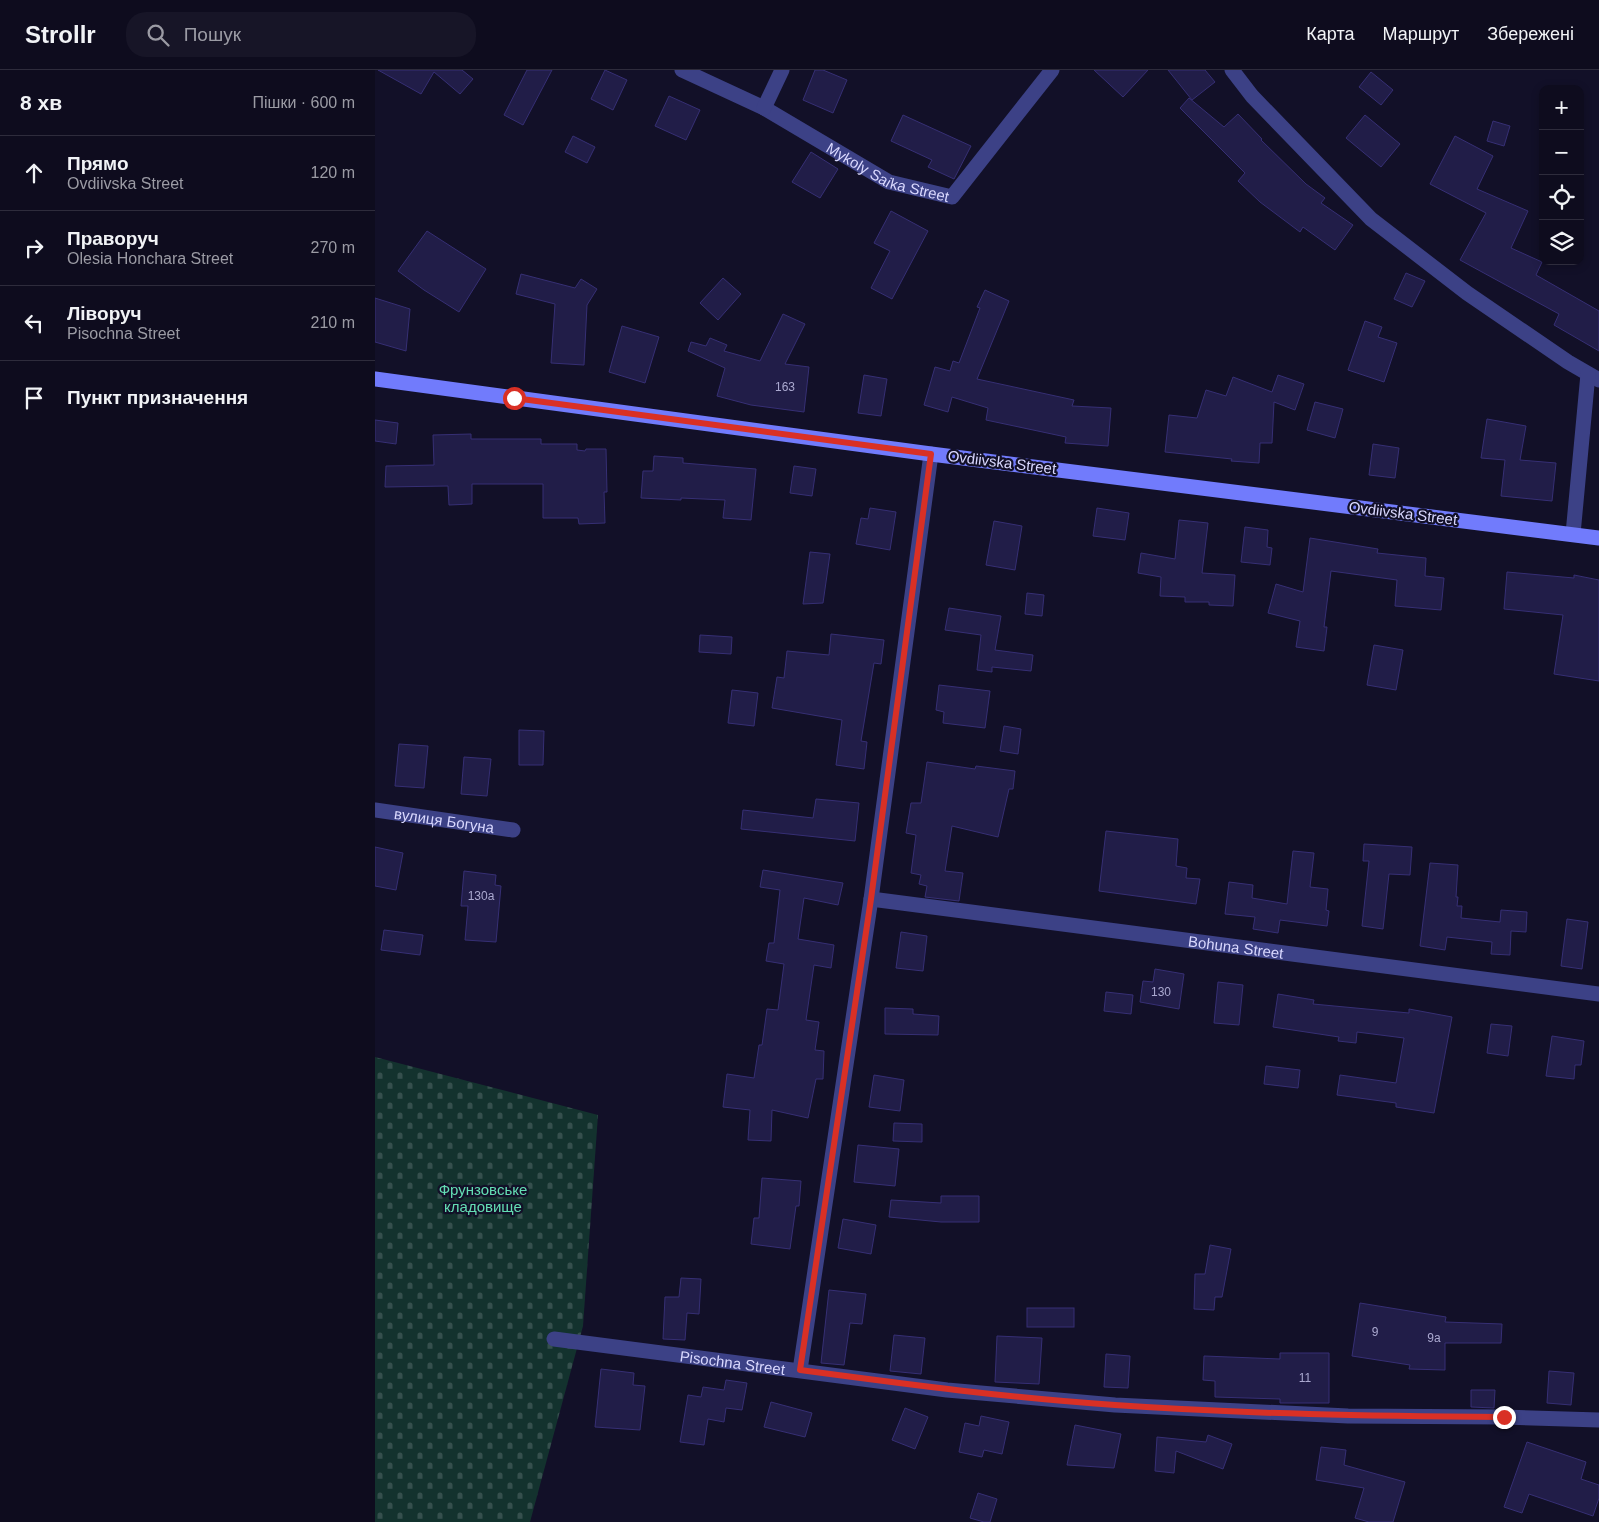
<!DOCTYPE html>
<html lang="uk">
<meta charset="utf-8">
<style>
:root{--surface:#0e0c1e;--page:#171527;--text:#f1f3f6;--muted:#9b9ba4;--line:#2e2c3c}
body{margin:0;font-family:Helvetica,sans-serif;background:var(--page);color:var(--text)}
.controls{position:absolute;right:15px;top:15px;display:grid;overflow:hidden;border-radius:10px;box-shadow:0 2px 8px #0003}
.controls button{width:45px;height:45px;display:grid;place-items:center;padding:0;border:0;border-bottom:1px solid var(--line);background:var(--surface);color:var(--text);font:25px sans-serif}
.stop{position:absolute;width:15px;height:15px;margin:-11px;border:4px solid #d93025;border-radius:50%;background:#fff}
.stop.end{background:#d93025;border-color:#fff;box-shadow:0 1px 5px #0008}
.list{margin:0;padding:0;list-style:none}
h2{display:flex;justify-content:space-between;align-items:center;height:65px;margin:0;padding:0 20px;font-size:21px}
h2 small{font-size:16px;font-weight:400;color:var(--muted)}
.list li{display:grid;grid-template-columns:32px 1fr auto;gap:15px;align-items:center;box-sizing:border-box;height:75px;padding:0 20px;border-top:1px solid var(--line)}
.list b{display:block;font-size:19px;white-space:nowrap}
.list p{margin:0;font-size:16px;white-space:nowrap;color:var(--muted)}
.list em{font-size:16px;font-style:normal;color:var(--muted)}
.icon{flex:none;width:28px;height:28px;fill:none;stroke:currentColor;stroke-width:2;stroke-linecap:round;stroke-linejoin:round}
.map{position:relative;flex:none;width:1224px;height:1452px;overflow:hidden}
header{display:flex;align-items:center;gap:30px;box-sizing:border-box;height:70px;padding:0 25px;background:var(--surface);border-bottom:1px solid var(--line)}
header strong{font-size:24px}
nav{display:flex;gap:28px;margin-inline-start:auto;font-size:18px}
.search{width:350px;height:45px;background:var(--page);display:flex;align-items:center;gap:12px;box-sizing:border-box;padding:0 18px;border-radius:20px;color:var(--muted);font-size:19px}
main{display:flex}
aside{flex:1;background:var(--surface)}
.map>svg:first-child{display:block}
.cemetery{fill:url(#cemetery-stones)}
.building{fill:#211d48;stroke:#362f74}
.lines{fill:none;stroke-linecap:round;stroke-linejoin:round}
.street{stroke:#3c4186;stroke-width:15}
.secondary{stroke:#717bfc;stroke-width:15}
.route{stroke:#d93025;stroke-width:6}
.labels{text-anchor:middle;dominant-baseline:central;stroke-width:4.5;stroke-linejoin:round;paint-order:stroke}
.number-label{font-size:12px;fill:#aba9d0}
.street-label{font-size:15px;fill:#d9d8fe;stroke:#121028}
.park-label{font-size:15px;fill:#64deb4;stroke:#121028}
</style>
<header>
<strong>Strollr</strong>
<div class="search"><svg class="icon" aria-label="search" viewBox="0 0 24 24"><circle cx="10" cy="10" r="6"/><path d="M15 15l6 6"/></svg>Пошук</div>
<nav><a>Карта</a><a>Маршрут</a><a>Збережені</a></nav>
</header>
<main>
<aside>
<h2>8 хв<small>Пішки · 600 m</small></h2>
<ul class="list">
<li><svg class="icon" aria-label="ahead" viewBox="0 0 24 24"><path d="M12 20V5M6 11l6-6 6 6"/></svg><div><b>Прямо</b><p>Ovdiivska Street</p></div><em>120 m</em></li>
<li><svg class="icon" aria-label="right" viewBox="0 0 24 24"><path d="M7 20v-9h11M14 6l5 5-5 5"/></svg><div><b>Праворуч</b><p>Olesia Honchara Street</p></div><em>270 m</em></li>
<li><svg class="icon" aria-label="left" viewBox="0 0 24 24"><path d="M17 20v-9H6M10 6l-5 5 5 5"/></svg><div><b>Ліворуч</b><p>Pisochna Street</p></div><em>210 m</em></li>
<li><svg class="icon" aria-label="arrive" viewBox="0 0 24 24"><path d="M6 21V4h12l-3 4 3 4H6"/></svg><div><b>Пункт призначення</b></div></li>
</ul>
</aside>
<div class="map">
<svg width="1224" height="1452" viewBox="0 0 1224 1452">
<defs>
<pattern id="cemetery-stones" width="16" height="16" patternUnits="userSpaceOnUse" patternTransform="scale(1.25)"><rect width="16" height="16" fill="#13322e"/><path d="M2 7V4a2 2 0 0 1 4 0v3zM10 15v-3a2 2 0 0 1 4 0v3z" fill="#354f4d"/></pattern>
</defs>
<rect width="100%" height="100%" fill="#121028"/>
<path class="cemetery" d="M 0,987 L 223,1045 L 208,1256 L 155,1452 L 0,1452 Z"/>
<g class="building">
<path d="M 3,0 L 87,0 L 98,9 L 85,24 L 59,2 L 46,24 Z"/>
<path d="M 152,0 L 177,0 L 148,55 L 129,45 Z"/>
<path d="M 230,0 L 252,10 L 238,40 L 216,29 Z"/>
<path d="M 440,0 L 448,0 L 472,10 L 458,43 L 428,30 Z"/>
<path d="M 719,0 L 773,0 L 748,27 Z"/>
<path d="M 793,0 L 830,0 L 840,12 L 817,30 Z"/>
<path d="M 996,2 L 1018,20 L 1006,35 L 984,17 Z"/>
<path d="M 294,26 L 325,40 L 311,70 L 280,56 Z"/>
<path d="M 814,28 L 849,57 L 863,44 L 887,69 L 886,70 L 931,114 L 950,128 L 946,133 L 978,155 L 960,180 L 928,157 L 925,162 L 885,132 L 863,111 L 870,103 L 805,38 Z"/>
<path d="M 528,45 L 596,76 L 579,109 L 553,97 L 557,90 L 516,71 Z"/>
<path d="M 990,45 L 1025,74 L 1006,97 L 971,68 Z"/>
<path d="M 1118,51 L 1135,56 L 1129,76 L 1112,71 Z"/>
<path d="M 198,66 L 220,77 L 212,93 L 190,82 Z"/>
<path d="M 1080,66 L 1118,86 L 1102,119 L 1153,141 L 1136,178 L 1167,192 L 1161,205 L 1224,241 L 1224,281 L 1179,255 L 1184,244 L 1085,190 L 1111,143 L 1055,114 Z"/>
<path d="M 436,82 L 463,99 L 445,128 L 417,112 Z"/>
<path d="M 516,141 L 553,161 L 517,229 L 496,218 L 515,181 L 499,173 Z"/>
<path d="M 52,161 L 111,199 L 84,242 L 49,220 L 23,201 Z"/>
<path d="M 1031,203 L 1050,211 L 1037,237 L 1019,229 Z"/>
<path d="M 146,204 L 200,218 L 206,209 L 222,219 L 212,235 L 209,295 L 176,293 L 180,234 L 141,224 Z"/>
<path d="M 348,208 L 366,224 L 343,250 L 325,233 Z"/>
<path d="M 610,220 L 634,231 L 602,309 L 699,330 L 697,336 L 736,338 L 733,376 L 690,373 L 691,367 L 611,350 L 613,338 L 577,327 L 573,342 L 549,335 L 560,297 L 575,301 L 578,291 L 584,293 L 605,238 L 602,237 Z"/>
<path d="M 0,228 L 35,239 L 31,281 L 0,272 Z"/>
<path d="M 408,244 L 430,254 L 410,294 L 434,297 L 429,342 L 376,335 L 342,326 L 350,298 L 313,281 L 316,272 L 331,276 L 335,268 L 352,275 L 349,281 L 385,291 Z"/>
<path d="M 990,251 L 1007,257 L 1003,267 L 1022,273 L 1009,312 L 973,300 Z"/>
<path d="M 247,256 L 284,267 L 270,313 L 234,302 Z"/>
<path d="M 489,305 L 512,309 L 506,346 L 483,343 Z"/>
<path d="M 903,305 L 929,314 L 920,340 L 899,332 L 897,373 L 885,373 L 884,393 L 856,391 L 857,389 L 790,382 L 794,345 L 822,348 L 831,320 L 851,326 L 858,307 L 897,322 Z"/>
<path d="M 940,332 L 968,339 L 960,368 L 932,360 Z"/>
<path d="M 1112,349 L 1151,356 L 1145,390 L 1181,393 L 1177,431 L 1126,426 L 1130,390 L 1106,388 Z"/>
<path d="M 0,350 L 23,353 L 21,374 L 0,371 Z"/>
<path d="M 96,364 L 96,369 L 166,369 L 166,374 L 202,374 L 202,380 L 210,381 L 211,379 L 231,379 L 232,422 L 229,422 L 230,453 L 204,454 L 203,448 L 168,448 L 168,414 L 97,414 L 97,434 L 74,435 L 73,416 L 10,417 L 11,396 L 59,395 L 58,365 Z"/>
<path d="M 998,374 L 1024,378 L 1020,408 L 994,405 Z"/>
<path d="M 279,386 L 308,388 L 308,393 L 381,399 L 376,450 L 348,448 L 350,430 L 306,428 L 306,430 L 266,428 L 268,401 L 278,401 Z"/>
<path d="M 419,396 L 441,399 L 437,426 L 415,423 Z"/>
<path d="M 495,438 L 521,442 L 515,480 L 481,474 L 486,448 L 493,449 Z"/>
<path d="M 722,438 L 754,443 L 750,470 L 718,466 Z"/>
<path d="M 804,450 L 833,453 L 827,503 L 860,505 L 858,536 L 834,535 L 834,532 L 810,532 L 810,527 L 785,526 L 786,507 L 763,503 L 766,483 L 800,489 Z"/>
<path d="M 619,451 L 647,456 L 640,500 L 611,495 Z"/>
<path d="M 870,457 L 893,460 L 892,477 L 897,478 L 895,495 L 866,492 Z"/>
<path d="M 935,468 L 1003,479 L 1002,483 L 1051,488 L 1050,506 L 1069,508 L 1066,540 L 1020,536 L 1022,510 L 956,501 L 949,557 L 952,557 L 949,581 L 921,577 L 925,551 L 893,543 L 901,514 L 928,522 Z"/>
<path d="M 435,482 L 455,484 L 448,533 L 428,534 Z"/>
<path d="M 1132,502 L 1199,508 L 1199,505 L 1224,510 L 1224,611 L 1179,604 L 1188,545 L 1129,539 Z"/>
<path d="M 652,523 L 669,525 L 667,546 L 650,544 Z"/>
<path d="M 574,538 L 626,546 L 620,580 L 658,585 L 656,601 L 617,597 L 617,602 L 602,600 L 606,565 L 570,560 Z"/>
<path d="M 456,564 L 509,570 L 506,594 L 499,593 L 486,671 L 492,672 L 489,699 L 461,695 L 467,650 L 397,638 L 402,607 L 409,608 L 412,581 L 454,585 Z"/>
<path d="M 325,565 L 357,567 L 356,584 L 324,582 Z"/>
<path d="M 999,575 L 1028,580 L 1021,620 L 992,615 Z"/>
<path d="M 564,615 L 615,621 L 610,658 L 568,653 L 569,642 L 561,640 Z"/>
<path d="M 357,620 L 383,623 L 379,656 L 353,653 Z"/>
<path d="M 629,656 L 646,659 L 643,684 L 625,681 Z"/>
<path d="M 144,660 L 169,661 L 168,695 L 144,695 Z"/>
<path d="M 24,674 L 53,676 L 49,718 L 20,716 Z"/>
<path d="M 89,687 L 116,689 L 112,726 L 86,724 Z"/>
<path d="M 552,692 L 600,699 L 601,696 L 640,701 L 638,719 L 634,719 L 623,767 L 577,756 L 570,801 L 588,803 L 584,831 L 550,827 L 552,816 L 544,814 L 546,805 L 536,803 L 541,765 L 531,763 L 536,733 L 546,733 Z"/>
<path d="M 441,729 L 484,733 L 480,771 L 366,759 L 368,740 L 438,748 Z"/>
<path d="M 731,761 L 803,769 L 801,796 L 812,798 L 811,808 L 825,809 L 821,834 L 724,821 Z"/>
<path d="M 989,774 L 1037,777 L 1035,805 L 1014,804 L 1008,859 L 987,856 L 994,791 L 988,791 Z"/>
<path d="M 0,777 L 28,783 L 21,820 L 0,816 Z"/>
<path d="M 918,781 L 939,783 L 935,817 L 953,819 L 951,840 L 954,841 L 952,856 L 905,850 L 903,863 L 878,859 L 880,847 L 850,844 L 854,812 L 878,815 L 877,828 L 912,834 Z"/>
<path d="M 1055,793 L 1083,795 L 1081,827 L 1083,827 L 1082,836 L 1087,836 L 1086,848 L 1125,852 L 1126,840 L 1152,842 L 1151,862 L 1136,861 L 1135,885 L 1116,884 L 1117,872 L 1072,867 L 1070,880 L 1045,876 Z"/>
<path d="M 388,800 L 468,813 L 463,835 L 429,828 L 423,869 L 459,875 L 456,898 L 439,895 L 431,950 L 444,952 L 440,980 L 449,981 L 448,1009 L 441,1009 L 433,1048 L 397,1040 L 396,1071 L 373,1070 L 375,1040 L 348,1037 L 352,1004 L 379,1008 L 384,975 L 387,975 L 392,939 L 403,940 L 409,894 L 391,891 L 394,873 L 399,873 L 405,820 L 385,817 Z"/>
<path d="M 89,801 L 121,805 L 120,815 L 126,816 L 121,872 L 90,870 L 93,836 L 86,836 Z"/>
<path d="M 1192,849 L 1213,852 L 1207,899 L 1186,896 Z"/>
<path d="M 9,860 L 48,865 L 45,885 L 6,880 Z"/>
<path d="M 526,862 L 552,866 L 548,901 L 521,898 Z"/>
<path d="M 780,899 L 809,904 L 804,939 L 765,932 L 768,911 L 778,912 Z"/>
<path d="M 843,912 L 868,915 L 864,955 L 839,953 Z"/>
<path d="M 731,922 L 758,925 L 756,944 L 729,941 Z"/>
<path d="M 903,924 L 939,930 L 938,934 L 1034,943 L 1034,939 L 1077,947 L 1059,1043 L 1021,1037 L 1021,1033 L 962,1025 L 965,1005 L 1021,1013 L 1029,968 L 982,962 L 981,973 L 963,971 L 964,967 L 898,957 Z"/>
<path d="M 510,938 L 538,939 L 538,944 L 564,946 L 563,965 L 510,964 Z"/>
<path d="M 1116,954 L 1137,956 L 1133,986 L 1112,983 Z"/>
<path d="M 1177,966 L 1209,971 L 1206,995 L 1200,995 L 1199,1009 L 1171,1006 Z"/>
<path d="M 891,996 L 925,1000 L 923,1018 L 889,1014 Z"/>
<path d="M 499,1005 L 529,1010 L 525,1041 L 494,1037 Z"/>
<path d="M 519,1053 L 547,1054 L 547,1072 L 518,1071 Z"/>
<path d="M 483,1075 L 524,1079 L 520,1116 L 479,1112 Z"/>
<path d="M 387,1108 L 426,1111 L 424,1136 L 421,1136 L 415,1179 L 376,1174 L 379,1148 L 384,1148 Z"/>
<path d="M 566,1126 L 604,1126 L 604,1152 L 566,1152 L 514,1147 L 516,1130 L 566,1133 Z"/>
<path d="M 468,1149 L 501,1155 L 496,1184 L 463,1178 Z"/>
<path d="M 835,1175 L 856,1179 L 847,1227 L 840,1227 L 839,1240 L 819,1239 L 820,1204 L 830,1204 Z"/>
<path d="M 306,1208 L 326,1209 L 324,1244 L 312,1243 L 310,1270 L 288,1269 L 290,1227 L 304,1227 Z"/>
<path d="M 454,1220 L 491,1224 L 487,1254 L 475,1253 L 469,1295 L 446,1293 Z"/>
<path d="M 985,1233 L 1071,1247 L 1070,1252 L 1127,1254 L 1126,1273 L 1070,1273 L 1070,1300 L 1034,1299 L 1035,1295 L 977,1286 Z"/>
<rect x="652" y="1238" width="47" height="19"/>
<path d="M 519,1265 L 550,1268 L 546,1304 L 515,1301 Z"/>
<path d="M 622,1266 L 667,1268 L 664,1314 L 620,1312 Z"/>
<path d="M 905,1283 L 954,1283 L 954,1333 L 905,1333 L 905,1329 L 840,1327 L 840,1311 L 828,1310 L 829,1286 L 905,1289 Z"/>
<path d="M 731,1284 L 755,1286 L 753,1318 L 729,1317 Z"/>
<path d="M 226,1299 L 259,1303 L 258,1315 L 270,1316 L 265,1360 L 220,1357 Z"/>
<path d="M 1174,1301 L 1199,1303 L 1196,1335 L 1172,1333 Z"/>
<path d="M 351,1310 L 372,1313 L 367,1340 L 351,1338 L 349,1352 L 333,1349 L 329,1375 L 305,1372 L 313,1325 L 326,1327 L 328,1317 L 349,1320 Z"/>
<path d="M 1096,1320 L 1120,1320 L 1119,1338 L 1096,1337 Z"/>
<path d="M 396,1332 L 437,1343 L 430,1367 L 389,1357 Z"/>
<path d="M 530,1338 L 553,1347 L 540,1379 L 517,1370 Z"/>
<path d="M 606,1346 L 634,1352 L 627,1384 L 609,1380 L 607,1387 L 584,1382 L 590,1353 L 604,1356 Z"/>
<path d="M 700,1355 L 746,1364 L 739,1398 L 692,1395 Z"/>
<path d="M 833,1365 L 857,1374 L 848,1399 L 801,1381 L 799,1403 L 780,1401 L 782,1367 L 831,1372 Z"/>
<path d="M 1152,1372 L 1211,1392 L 1206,1409 L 1224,1415 L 1224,1428 L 1218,1446 L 1154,1424 L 1147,1443 L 1129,1437 Z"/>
<path d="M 946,1377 L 971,1380 L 969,1395 L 1030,1412 L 1018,1452 L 994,1452 L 980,1448 L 989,1418 L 941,1410 Z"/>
<path d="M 603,1423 L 622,1429 L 615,1452 L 609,1452 L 595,1448 Z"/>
</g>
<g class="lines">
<g class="street">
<path id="s1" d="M 307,0 L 389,38 L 514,112 L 577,127 L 677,0"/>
<path d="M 857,0 L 877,26 L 996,149 L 1092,223 L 1193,292 L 1224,310"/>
<path d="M 389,38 L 407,0"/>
<path d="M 1198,464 L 1213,304"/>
<path id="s2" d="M 0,740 L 138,760"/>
<path id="s3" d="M 496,829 L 1224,924"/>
<path id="s4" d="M 179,1269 L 572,1320 L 740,1335 L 973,1346 L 1129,1347 L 1224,1350"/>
<path d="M 425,1300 L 496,829 L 556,384"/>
</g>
<path class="secondary" d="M 0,309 L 556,384 L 1224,468"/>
</g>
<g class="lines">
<path class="route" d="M 139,328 L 556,384 L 496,829 L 425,1300 C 530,1314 634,1328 740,1335 C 869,1344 999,1346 1129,1347"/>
</g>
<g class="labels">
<g class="number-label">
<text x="410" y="317">163</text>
<text x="106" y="826">130а</text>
<text x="786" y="922">130</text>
<text x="1000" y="1262">9</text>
<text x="1059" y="1268">9а</text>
<text x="930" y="1308">11</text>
</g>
<g class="street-label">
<text stroke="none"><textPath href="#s1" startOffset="231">Mykoly Saika Street</textPath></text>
<text transform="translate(627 392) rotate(7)">Ovdiivska Street</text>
<text transform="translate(1028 443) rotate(7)">Ovdiivska Street</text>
<text stroke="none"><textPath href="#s2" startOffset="70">вулиця Богуна</textPath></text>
<text stroke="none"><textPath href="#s3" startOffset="368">Bohuna Street</textPath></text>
<text stroke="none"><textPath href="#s4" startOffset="180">Pisochna Street</textPath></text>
</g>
<g class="park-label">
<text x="108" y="1119">Фрунзовське<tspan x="108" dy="17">кладовище</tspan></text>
</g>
</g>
</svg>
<div class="controls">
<button>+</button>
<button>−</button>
<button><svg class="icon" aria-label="locate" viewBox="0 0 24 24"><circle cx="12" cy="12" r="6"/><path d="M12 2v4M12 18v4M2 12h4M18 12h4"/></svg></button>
<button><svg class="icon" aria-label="layers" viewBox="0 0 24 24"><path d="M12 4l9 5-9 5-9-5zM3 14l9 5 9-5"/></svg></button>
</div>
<div class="stop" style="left:139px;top:328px"></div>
<div class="stop end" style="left:1129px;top:1347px"></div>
</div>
</main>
